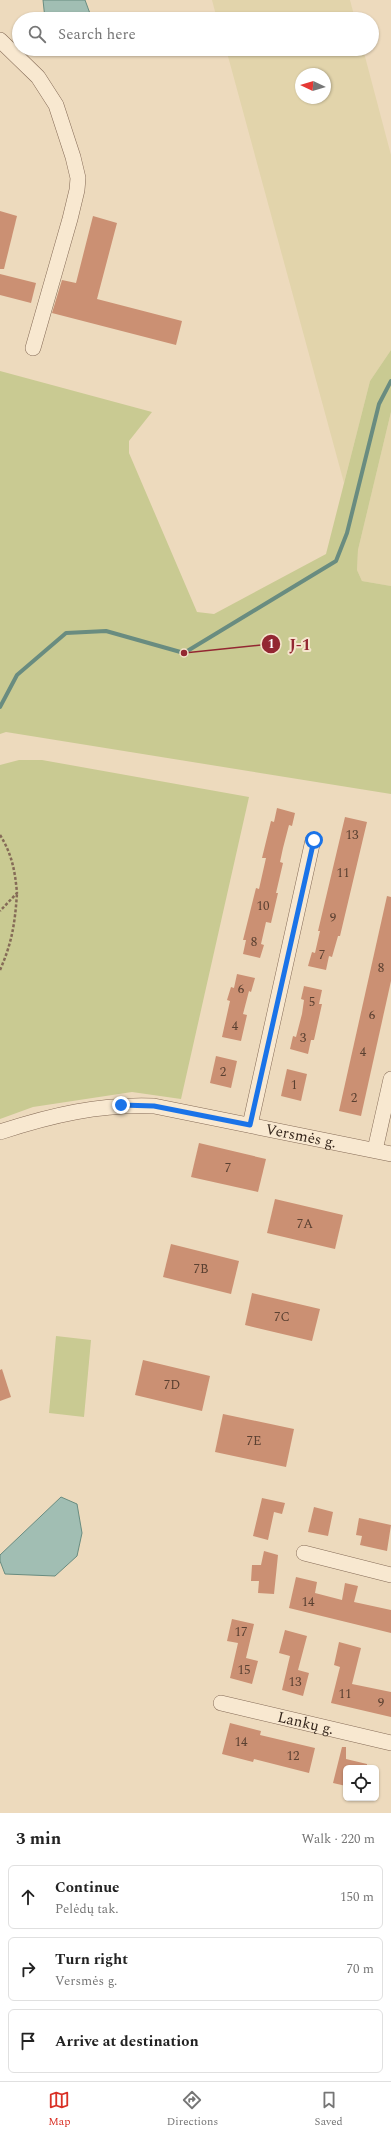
<!DOCTYPE html>
<meta charset="utf-8">
<style>
:root{--surface:#fff;--page:#f2f2f2;--text:#222;--muted:#767676;--line:#e0e0e0;--accent:#d93025}
body{margin:0;font-family:Spectral,serif;background:var(--page);color:var(--text)}
.controls{position:absolute;right:12px;bottom:12px;display:grid;overflow:hidden;border-radius:6px;box-shadow:0 1px 3px #0004}
.controls button{width:36px;height:36px;display:grid;place-items:center;padding:0;border:0;border-bottom:1px solid var(--line);background:var(--surface);color:var(--text);font:20px sans-serif}
.compass{position:absolute;left:295px;top:68px;width:36px;height:36px;border-radius:50%;background:var(--surface);box-shadow:0 1px 3px #0004;rotate:274deg}
.stop{position:absolute;width:12px;height:12px;margin:-9px;border:3px solid #1a73e8;border-radius:50%;background:#fff}
.stop.end{background:#1a73e8;border-color:#fff;box-shadow:0 1px 4px #0008}
.list{margin:0;padding:0;list-style:none}
h2{display:flex;justify-content:space-between;align-items:center;height:52px;margin:0;padding:0 16px;font-size:17px}
h2 small{font-size:13px;font-weight:400;color:var(--muted)}
.list li{display:grid;grid-template-columns:26px 1fr auto;gap:12px;align-items:center;box-sizing:border-box;height:64px;margin:0 8px 8px;padding:0 8px;border:1px solid var(--line);border-radius:6px}
.list b{display:block;font-size:15px;white-space:nowrap}
.list p{margin:0;font-size:13px;white-space:nowrap;color:var(--muted)}
.list em{font-size:13px;font-style:normal;color:var(--muted)}
.icon{flex:none;width:22px;height:22px;fill:none;stroke:currentColor;stroke-width:2;stroke-linecap:round;stroke-linejoin:round}
.map{position:relative;flex:none;width:391px;height:1813px;overflow:hidden}
.search{position:absolute;background:var(--surface);box-shadow:0 1px 3px #0004;left:12px;right:12px;top:12px;height:44px;display:flex;align-items:center;gap:10px;box-sizing:border-box;padding:0 14px;border-radius:22px;color:var(--muted);font-size:15px}
.sheet{height:268px;background:var(--surface)}
nav{display:flex;justify-content:space-around;align-items:center;box-sizing:border-box;height:56px;border-top:1px solid var(--line);background:var(--surface);font-size:11px;color:var(--muted)}
nav a{display:grid;justify-items:center;gap:2px}
nav .on{color:var(--accent)}
.map>svg:first-child{display:block}
.farmland{fill:#e2d4ab;fill-rule:evenodd}
.green{fill:#c9ca92}
.water{fill:#a1beb3;stroke:#698c80}
.lines{fill:none;stroke-linecap:round;stroke-linejoin:round}
.stream{stroke:#698c80;stroke-width:4}
.building{fill:#cb9073}
.minor-casing{stroke:#856b57;stroke-width:16}
.path{stroke:#856b57;stroke-width:2.5;stroke-dasharray:3 2;stroke-linecap:butt}
.minor{stroke:#f8e8d0;stroke-width:15}
.route{stroke:#1a73e8;stroke-width:5}
.labels{text-anchor:middle;dominant-baseline:central;stroke-width:4;stroke-linejoin:round;paint-order:stroke}
.number-label{font-size:13px;fill:#5a4031}
.street-label{font-size:15px;fill:#34251b;stroke:#f5e5cd}
.leader{fill:none;stroke:#932732;stroke-width:1.5}
.callout-dot{fill:#932732;stroke:#f5e5cd;stroke-width:1.5}
.mark-label{font-size:12px;text-anchor:middle;font-weight:bold;fill:#fff}
.callout-label{font-size:16px;text-anchor:middle;font-weight:bold;fill:#932732;stroke:#f5e5cd;stroke-width:4;stroke-linejoin:round;paint-order:stroke}
</style>
<div class="map">
<svg width="391" height="1813" viewBox="0 0 391 1813">
<rect width="100%" height="100%" fill="#eddabd"/>
<g class="farmland">
<path d="M 212,0 L 350,0 L 355,19 L 217,19 Z"/>
<path d="M 226,49 L 363,49 L 391,155 L 391,350 L 370,381 L 344,483 ZM 301,74 L 325,74 L 325,98 L 301,98 Z"/>
<path d="M 391,412 L 391,586 L 362,581 L 357,570 L 358,550 Z"/>
</g>
<g class="green">
<path d="M 391,350 L 391,412 L 358,550 L 357,570 L 362,581 L 391,586 L 391,794 L 6,732 L 0,734 L 0,371 L 152,412 L 129,441 L 129,453 L 197,612 L 214,614 L 326,554 L 370,381 Z"/>
<path d="M 19,760 L 42,760 L 249,797 L 181,1099 L 132,1092 L 33,1107 L 0,1119 L 0,765 Z"/>
<path d="M 56,1336 L 91,1340 L 84,1417 L 49,1413 Z"/>
</g>
<g class="water">
<path d="M 43,0 L 85,0 L 92,19 L 45,19 Z"/>
<path d="M 61,1497 L 77,1504 L 82,1533 L 77,1556 L 55,1576 L 5,1574 L 0,1561 L 0,1555 Z"/>
</g>
<g class="lines">
<path class="stream" d="M 0,707 L 17,675 L 66,633 L 106,631 L 184,653 L 336,561 L 347,533 L 379,404 L 391,381"/>
</g>
<g class="building">
<path d="M 0,211 L 17,216 L 4,269 L 0,269 Z"/>
<path d="M 93,216 L 117,223 L 97,299 L 182,321 L 176,345 L 52,313 L 62,280 L 76,283 Z"/>
<path d="M 0,274 L 36,283 L 31,303 L 0,295 Z"/>
<path d="M 277,808 L 295,813 L 292,826 L 289,825 L 283,848 L 280,862 L 283,863 L 276,893 L 278,893 L 271,923 L 266,922 L 261,944 L 264,945 L 260,958 L 243,954 L 246,940 L 243,940 L 256,888 L 259,889 L 266,858 L 262,858 L 271,821 L 274,822 Z"/>
<path d="M 345,817 L 367,822 L 340,936 L 338,936 L 332,957 L 329,956 L 326,970 L 308,966 L 312,952 L 315,953 L 320,931 L 318,931 Z"/>
<path d="M 387,896 L 391,897 L 391,981 L 361,1116 L 339,1111 Z"/>
<path d="M 237,974 L 255,978 L 251,992 L 249,991 L 243,1014 L 247,1015 L 241,1041 L 222,1037 L 230,1001 L 227,1000 L 231,987 L 234,988 Z"/>
<path d="M 304,986 L 322,990 L 319,1004 L 322,1004 L 314,1040 L 311,1040 L 308,1054 L 290,1049 L 293,1036 L 296,1037 L 302,1014 L 304,1000 L 301,999 Z"/>
<path d="M 216,1056 L 237,1061 L 231,1088 L 210,1083 Z"/>
<path d="M 287,1069 L 307,1074 L 301,1101 L 281,1096 Z"/>
<path d="M 199,1143 L 266,1159 L 258,1192 L 191,1177 Z"/>
<path d="M 275,1199 L 343,1215 L 335,1249 L 267,1233 Z"/>
<path d="M 171,1244 L 239,1261 L 231,1294 L 163,1277 Z"/>
<path d="M 252,1293 L 320,1309 L 312,1341 L 245,1325 Z"/>
<path d="M 143,1360 L 210,1376 L 202,1411 L 135,1395 Z"/>
<path d="M 2,1369 L 11,1397 L 0,1401 L 0,1370 Z"/>
<path d="M 223,1414 L 294,1429 L 286,1467 L 215,1452 Z"/>
<path d="M 262,1498 L 285,1503 L 282,1514 L 274,1512 L 268,1540 L 253,1536 Z"/>
<path d="M 314,1507 L 333,1512 L 328,1536 L 308,1532 Z"/>
<path d="M 359,1518 L 391,1525 L 387,1551 L 360,1545 L 362,1536 L 356,1535 Z"/>
<path d="M 264,1551 L 278,1555 L 274,1594 L 258,1593 L 259,1581 L 251,1581 L 252,1565 L 261,1565 Z"/>
<path d="M 296,1577 L 317,1582 L 315,1593 L 342,1600 L 345,1583 L 358,1586 L 354,1602 L 391,1610 L 391,1633 L 289,1608 Z"/>
<path d="M 232,1619 L 254,1624 L 246,1658 L 258,1661 L 252,1684 L 230,1678 L 238,1643 L 227,1641 Z"/>
<path d="M 285,1630 L 307,1636 L 298,1670 L 309,1673 L 303,1696 L 282,1690 L 290,1656 L 279,1653 Z"/>
<path d="M 339,1642 L 361,1648 L 352,1684 L 391,1692 L 391,1717 L 331,1703 L 340,1667 L 334,1665 Z"/>
<path d="M 230,1723 L 261,1731 L 260,1735 L 315,1748 L 309,1773 L 254,1759 L 253,1762 L 222,1754 Z"/>
<path d="M 342,1747 L 346,1747 L 346,1759 L 367,1764 L 367,1768 L 346,1768 L 346,1786 L 333,1783 Z"/>
</g>
<g class="lines">
<defs>
<g id="minor">
<path d="M 0,40 L 38,77 L 56,105 L 73,157 L 78,178 L 77,190 L 70,219 L 33,348"/>
<path d="M 250,1125 L 313,840"/>
<path id="s1" d="M 0,1132 C 52,1115 99,1104 154,1106 L 391,1154"/>
<path d="M 375,1150 L 391,1079"/>
<path d="M 304,1553 L 391,1575"/>
<path id="s2" d="M 221,1703 L 391,1743"/>
</g>
</defs>
<use href="#minor" class="minor-casing"/>
<g class="path">
<path d="M 0,835 C 12,854 15,871 17,893 L 0,911"/>
<path d="M 0,970 C 12,943 15,923 17,893"/>
</g>
<use href="#minor" class="minor"/>
</g>
<g class="lines">
<path class="route" d="M 121,1105 L 154,1106 L 250,1125 L 314,840"/>
</g>
<g class="labels">
<g class="number-label">
<text x="352" y="835">13</text>
<text x="343" y="873">11</text>
<text x="263" y="906">10</text>
<text x="333" y="918">9</text>
<text x="254" y="942">8</text>
<text x="322" y="955">7</text>
<text x="381" y="968">8</text>
<text x="241" y="989">6</text>
<text x="312" y="1002">5</text>
<text x="372" y="1015">6</text>
<text x="235" y="1026">4</text>
<text x="303" y="1038">3</text>
<text x="363" y="1052">4</text>
<text x="223" y="1072">2</text>
<text x="294" y="1085">1</text>
<text x="354" y="1098">2</text>
<text x="228" y="1168">7</text>
<text x="305" y="1224">7A</text>
<text x="201" y="1269">7B</text>
<text x="282" y="1317">7C</text>
<text x="172" y="1385">7D</text>
<text x="254" y="1441">7E</text>
<text x="308" y="1602">14</text>
<text x="241" y="1632">17</text>
<text x="244" y="1670">15</text>
<text x="295" y="1682">13</text>
<text x="345" y="1694">11</text>
<text x="381" y="1703">9</text>
<text x="241" y="1742">14</text>
<text x="293" y="1756">12</text>
</g>
<g class="street-label">
<text stroke="none"><textPath href="#s1" startOffset="307">Versmės g.</textPath></text>
<text stroke="none"><textPath href="#s2" startOffset="87">Lankų g.</textPath></text>
</g>
</g>
<path class="leader" d="M184 653L271 644"/>
<g class="callout-dot">
<circle cx="184" cy="653" r="4"/>
<circle cx="271" cy="644" r="10"/>
</g>
<g class="mark-label">
<text x="271" y="648">1</text>
</g>
<g class="callout-label">
<text x="300" y="650">J-1</text>
</g>
</svg>
<div class="controls">
<button><svg class="icon" aria-label="locate" viewBox="0 0 24 24"><circle cx="12" cy="12" r="6"/><path d="M12 2v4M12 18v4M2 12h4M18 12h4"/></svg></button>
</div>
<svg class="compass" viewBox="-18 -18 36 36"><path d="M0-13l5 13h-10z" fill="#e53935"/><path d="M0 13l5-13h-10z" fill="#767676"/></svg>
<div class="stop" style="left:314px;top:840px"></div>
<div class="stop end" style="left:121px;top:1105px"></div>
<div class="search"><svg class="icon" aria-label="search" viewBox="0 0 24 24"><circle cx="10" cy="10" r="6"/><path d="M15 15l6 6"/></svg>Search here</div>
</div>
<section class="sheet">
<h2>3 min<small>Walk · 220 m</small></h2>
<ul class="list">
<li><svg class="icon" aria-label="ahead" viewBox="0 0 24 24"><path d="M12 20V5M6 11l6-6 6 6"/></svg><div><b>Continue</b><p>Pelėdų tak.</p></div><em>150 m</em></li>
<li><svg class="icon" aria-label="right" viewBox="0 0 24 24"><path d="M7 20v-9h11M14 6l5 5-5 5"/></svg><div><b>Turn right</b><p>Versmės g.</p></div><em>70 m</em></li>
<li><svg class="icon" aria-label="arrive" viewBox="0 0 24 24"><path d="M6 21V4h12l-3 4 3 4H6"/></svg><div><b>Arrive at destination</b></div></li>
</ul>
</section>
<nav>
<a class="on"><svg class="icon" aria-label="map" viewBox="0 0 24 24"><path d="M3 6l6-2 6 2 6-2v14l-6 2-6-2-6 2zM9 4v14M15 6v14"/></svg>Map</a>
<a><svg class="icon" aria-label="directions" viewBox="0 0 24 24"><path d="M12 3l9 9-9 9-9-9zM9 14v-3h6M13 9l2 2-2 2"/></svg>Directions</a>
<a><svg class="icon" aria-label="saved" viewBox="0 0 24 24"><path d="M7 4h10v16l-5-4-5 4z"/></svg>Saved</a>
</nav>
